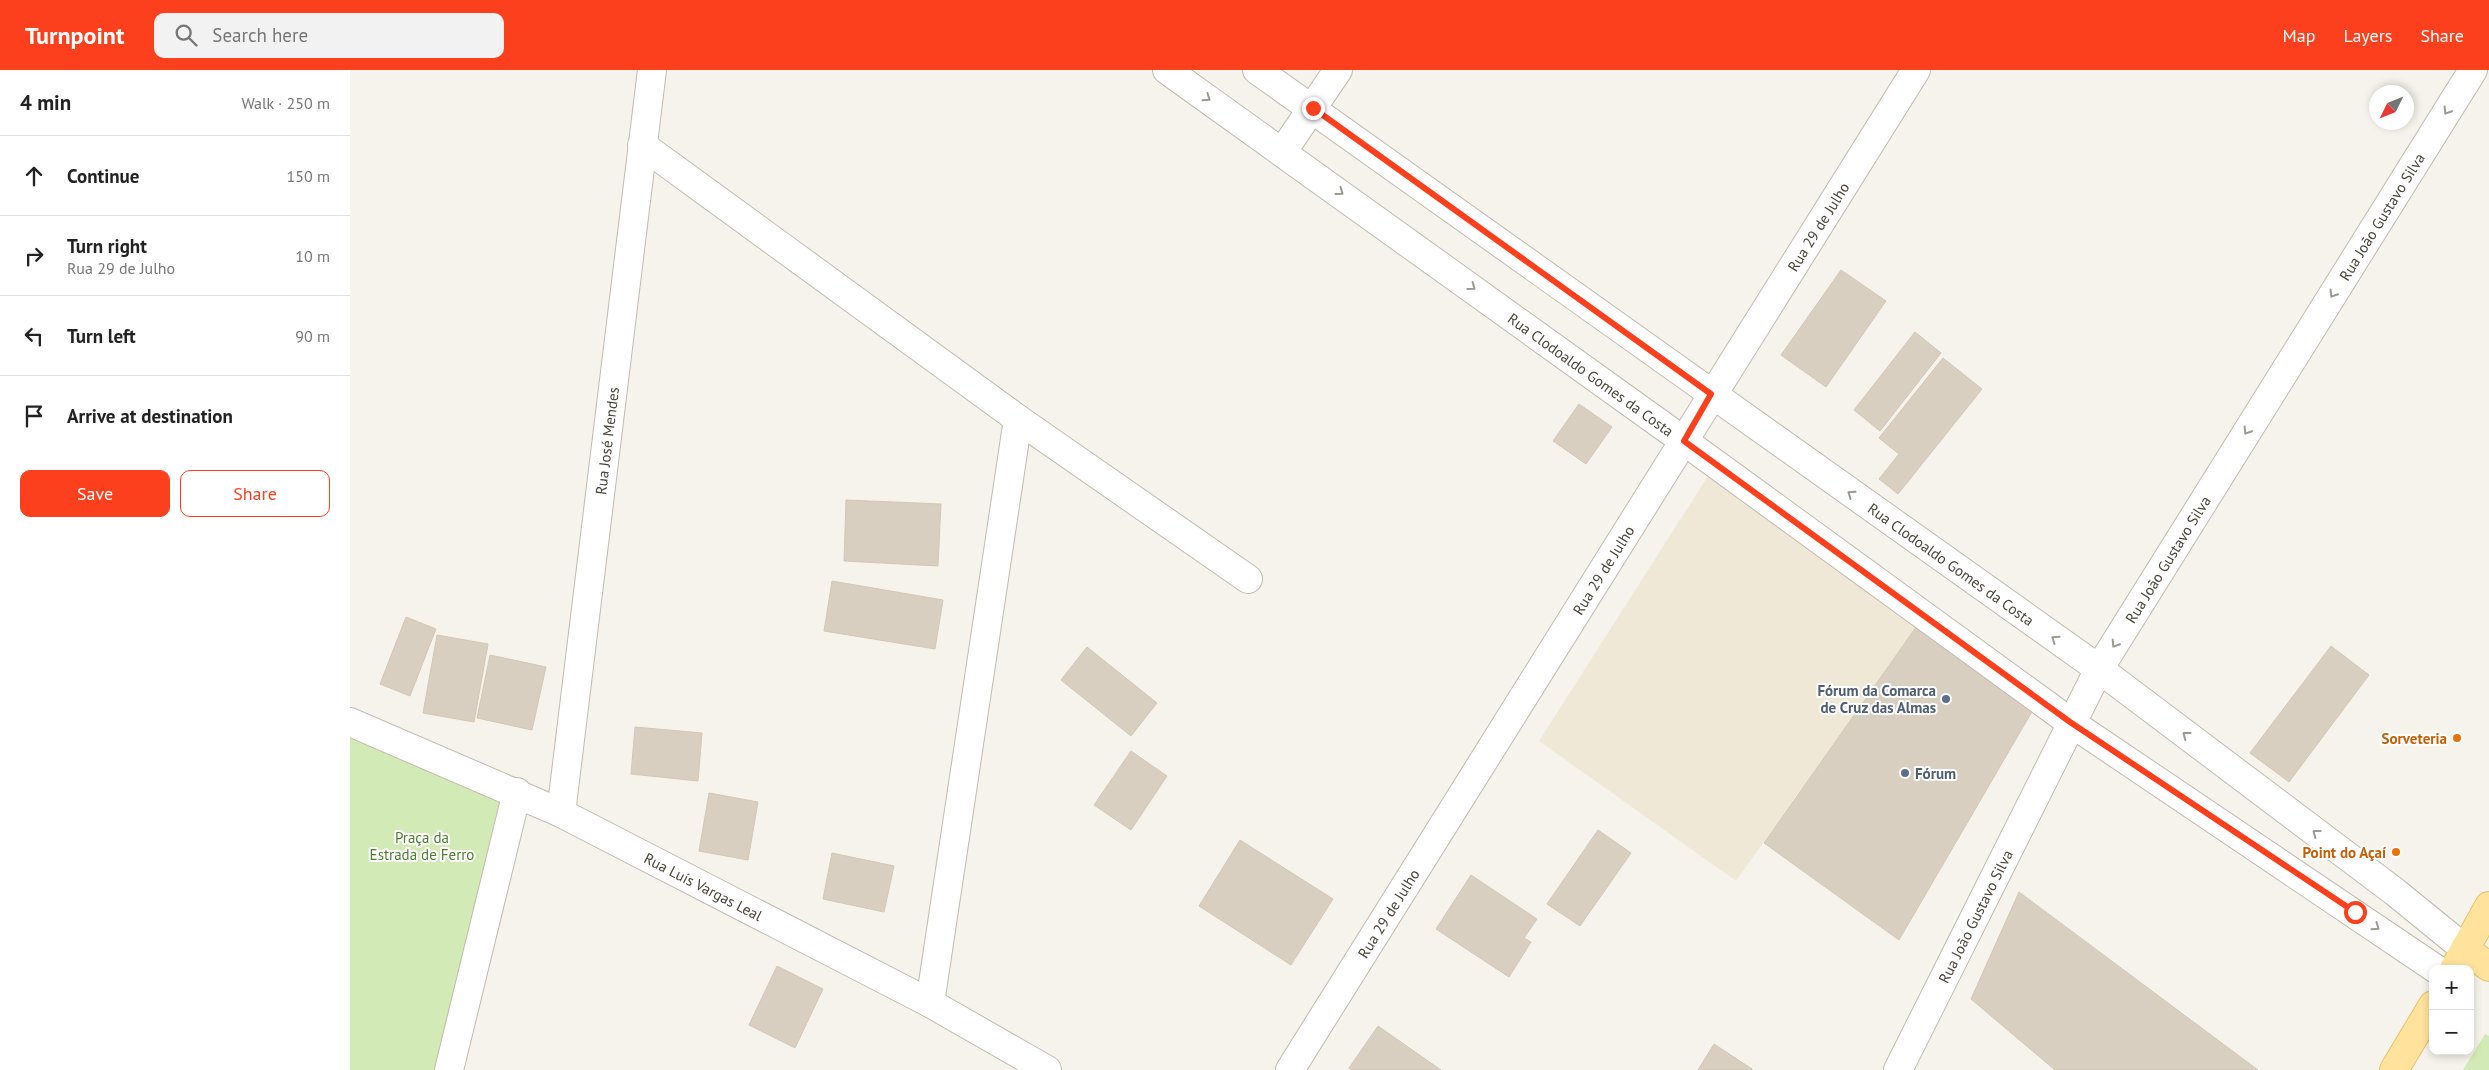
<!DOCTYPE html>
<meta charset="utf-8">
<style>
:root{--surface:#fff;--page:#f2f2f2;--text:#222;--muted:#767676;--line:#e0e0e0;--accent:#fc3f1d}
body{margin:0;font-family:"PT Sans",sans-serif;background:var(--page);color:var(--text)}
.controls{position:absolute;right:15px;bottom:15px;display:grid;overflow:hidden;border-radius:10px;box-shadow:0 2px 8px #0003}
.controls button{width:45px;height:45px;display:grid;place-items:center;padding:0;border:0;border-bottom:1px solid var(--line);background:var(--surface);color:var(--text);font:25px sans-serif}
.compass{position:absolute;left:2019px;top:15px;width:45px;height:45px;border-radius:50%;background:var(--surface);box-shadow:0 2px 8px #0003;rotate:227deg}
.stop{position:absolute;width:15px;height:15px;margin:-11px;border:4px solid #fc3f1d;border-radius:50%;background:#fff}
.stop.end{background:#fc3f1d;border-color:#fff;box-shadow:0 1px 5px #0008}
.list{margin:0;padding:0;list-style:none}
h2{display:flex;justify-content:space-between;align-items:center;height:65px;margin:0;padding:0 20px;font-size:21px}
h2 small{font-size:16px;font-weight:400;color:var(--muted)}
.list li{display:grid;grid-template-columns:32px 1fr auto;gap:15px;align-items:center;box-sizing:border-box;height:80px;padding:0 20px;border-top:1px solid var(--line)}
.list b{display:block;font-size:19px;white-space:nowrap}
.list p{margin:0;font-size:16px;white-space:nowrap;color:var(--muted)}
.list em{font-size:16px;font-style:normal;color:var(--muted)}
.actions{display:flex;gap:10px;padding:15px 20px}
.actions a{flex:1;padding:11px 0;border:1px solid var(--accent);border-radius:10px;text-align:center;font-size:18px;color:var(--accent)}
.actions .main{background:var(--accent);color:#fff}
.icon{flex:none;width:28px;height:28px;fill:none;stroke:currentColor;stroke-width:2;stroke-linecap:round;stroke-linejoin:round}
.map{position:relative;flex:none;width:2139px;height:1000px;overflow:hidden}
header{display:flex;align-items:center;gap:30px;box-sizing:border-box;height:70px;padding:0 25px;background:var(--accent);color:#fff}
header strong{font-size:24px}
nav{display:flex;gap:28px;margin-inline-start:auto;font-size:18px}
.search{width:350px;height:45px;background:var(--page);display:flex;align-items:center;gap:12px;box-sizing:border-box;padding:0 18px;border-radius:10px;color:var(--muted);font-size:19px}
main{display:flex}
aside{flex:1;background:var(--surface)}
.map>svg:first-child{display:block}
.education{fill:#efe8d6}
.green{fill:#d2eab5}
.building{fill:#d8cfc1;stroke:#d3c7b4}
.lines{fill:none;stroke-linecap:round;stroke-linejoin:round}
.minor-casing{stroke:#c2bbae;stroke-width:30}
.major-casing{stroke:#e6c16a;stroke-width:30}
.minor{stroke:#fff;stroke-width:28}
.major{stroke:#ffe39c;stroke-width:28}
.oneway{stroke:#9c9892}
.route{stroke:#fc3f1d;stroke-width:6}
.service-dot{fill:#5c6f8a;stroke:#fff;stroke-width:2}
.food-dot{fill:#e8710a;stroke:#fff;stroke-width:2}
.labels{text-anchor:middle;dominant-baseline:central;stroke-width:4;stroke-linejoin:round;paint-order:stroke}
.street-label{font-size:15px;fill:#4b4439;stroke:#fff}
.service-label{font-size:15px;font-weight:bold;fill:#4e5e75;stroke:#fff;text-anchor:end}
.food-label{font-size:15px;font-weight:bold;fill:#c56008;stroke:#fff;text-anchor:end}
.park-label{font-size:15px;fill:#4a7f2a;stroke:#fff}
</style>
<header>
<strong>Turnpoint</strong>
<div class="search"><svg class="icon" aria-label="search" viewBox="0 0 24 24"><circle cx="10" cy="10" r="6"/><path d="M15 15l6 6"/></svg>Search here</div>
<nav><a>Map</a><a>Layers</a><a>Share</a></nav>
</header>
<main>
<aside>
<h2>4 min<small>Walk · 250 m</small></h2>
<ul class="list">
<li><svg class="icon" aria-label="ahead" viewBox="0 0 24 24"><path d="M12 20V5M6 11l6-6 6 6"/></svg><div><b>Continue</b></div><em>150 m</em></li>
<li><svg class="icon" aria-label="right" viewBox="0 0 24 24"><path d="M7 20v-9h11M14 6l5 5-5 5"/></svg><div><b>Turn right</b><p>Rua 29 de Julho</p></div><em>10 m</em></li>
<li><svg class="icon" aria-label="left" viewBox="0 0 24 24"><path d="M17 20v-9H6M10 6l-5 5 5 5"/></svg><div><b>Turn left</b></div><em>90 m</em></li>
<li><svg class="icon" aria-label="arrive" viewBox="0 0 24 24"><path d="M6 21V4h12l-3 4 3 4H6"/></svg><div><b>Arrive at destination</b></div></li>
</ul>
<div class="actions"><a class="main">Save</a><a>Share</a></div>
</aside>
<div class="map">
<svg width="2139" height="1000" viewBox="0 0 2139 1000">
<rect width="100%" height="100%" fill="#f6f3ec"/>
<path class="education" d="M 1358,406 L 1569,553 L 1386,811 L 1189,671 Z"/>
<g class="green">
<path d="M 0,664 L 157,733 L 89,1000 L 0,1000 Z"/>
<path d="M 2135,964 L 2139,966 L 2139,1000 L 2113,1000 Z"/>
</g>
<g class="building">
<path d="M 1491,200 L 1536,231 L 1476,317 L 1431,285 Z"/>
<path d="M 1565,262 L 1591,283 L 1530,361 L 1504,340 Z"/>
<path d="M 1593,288 L 1632,319 L 1548,424 L 1529,409 L 1549,384 L 1529,368 Z"/>
<path d="M 1229,334 L 1262,357 L 1236,394 L 1203,371 Z"/>
<path d="M 496,430 L 591,434 L 588,496 L 494,491 Z"/>
<path d="M 482,511 L 593,530 L 585,579 L 474,561 Z"/>
<path d="M 56,547 L 86,559 L 60,626 L 30,614 Z"/>
<path d="M 1569,553 L 1687,633 L 1549,870 L 1414,773 Z"/>
<path d="M 87,565 L 138,574 L 124,652 L 73,643 Z"/>
<path d="M 1981,576 L 2019,605 L 1939,712 L 1900,683 Z"/>
<path d="M 737,577 L 807,633 L 781,666 L 711,610 Z"/>
<path d="M 140,585 L 196,597 L 182,660 L 127,648 Z"/>
<path d="M 285,657 L 352,663 L 348,711 L 281,704 Z"/>
<path d="M 781,681 L 817,706 L 781,760 L 744,735 Z"/>
<path d="M 359,723 L 408,732 L 398,790 L 349,781 Z"/>
<path d="M 1248,760 L 1281,783 L 1230,856 L 1197,834 Z"/>
<path d="M 890,770 L 983,829 L 941,895 L 849,836 Z"/>
<path d="M 482,783 L 544,796 L 534,842 L 473,829 Z"/>
<path d="M 1121,805 L 1187,849 L 1174,868 L 1181,872 L 1159,907 L 1086,859 Z"/>
<path d="M 1669,822 L 1908,1000 L 1705,1000 L 1621,929 Z"/>
<path d="M 427,896 L 473,919 L 445,978 L 399,955 Z"/>
<path d="M 1028,956 L 1091,1000 L 1002,1000 L 999,998 Z"/>
<path d="M 1364,974 L 1402,999 L 1402,1000 L 1348,1000 Z"/>
</g>
<g class="lines">
<defs>
<g id="minor">
<path id="s1" d="M 817,0 L 1334,371 L 1720,652 L 2086,899"/>
<path id="s2" d="M 907,0 L 1749,599 L 2045,822 L 2115,879"/>
<path d="M 292,75 L 668,349 L 898,509"/>
<path d="M 933,81 L 988,0"/>
<path id="s3" d="M 0,652 L 211,743 L 580,933 L 697,1000"/>
<path id="s4" d="M 211,743 L 302,0"/>
<path d="M 580,933 L 668,349"/>
<path d="M 99,1000 L 167,722"/>
<path id="s5" d="M 940,1000 L 1566,0"/>
<path id="s6" d="M 1548,1000 L 1749,599 L 2123,0"/>
</g>
<g id="major">
<path d="M 2115,879 L 2139,897"/>
<path d="M 2104,899 L 2139,836"/>
<path d="M 2044,1000 L 2083,935"/>
</g>
</defs>
<use href="#minor" class="minor-casing"/>
<use href="#major" class="major-casing"/>
<use href="#minor" class="minor"/>
<use href="#major" class="major"/>
</g>
<defs><path id="oneway-chevron" d="M-2-3.5L2.5 0L-2 3.5" fill="none" stroke-width="1.6" stroke-linecap="round" stroke-linejoin="round" transform="scale(1.25)"/></defs>
<g class="oneway">
<use href="#oneway-chevron" transform="translate(857 28) rotate(35)"/>
<use href="#oneway-chevron" transform="translate(2097 41) rotate(122)"/>
<use href="#oneway-chevron" transform="translate(990 122) rotate(36)"/>
<use href="#oneway-chevron" transform="translate(1122 217) rotate(36)"/>
<use href="#oneway-chevron" transform="translate(1983 224) rotate(122)"/>
<use href="#oneway-chevron" transform="translate(1897 361) rotate(122)"/>
<use href="#oneway-chevron" transform="translate(1501 424) rotate(-145)"/>
<use href="#oneway-chevron" transform="translate(1705 569) rotate(-145)"/>
<use href="#oneway-chevron" transform="translate(1765 574) rotate(122)"/>
<use href="#oneway-chevron" transform="translate(1836 665) rotate(-143)"/>
<use href="#oneway-chevron" transform="translate(1966 763) rotate(-143)"/>
<use href="#oneway-chevron" transform="translate(2026 857) rotate(35)"/>
</g>
<g class="lines">
<path class="route" d="M 963,38 L 1361,324 L 1334,371 L 1720,652 L 2005,842"/>
</g>
<g class="service-dot">
<circle cx="1596" cy="629" r="5"/>
<circle cx="1555" cy="703" r="5"/>
</g>
<g class="food-dot">
<circle cx="2107" cy="668" r="5"/>
<circle cx="2046" cy="782" r="5"/>
</g>
<g class="labels">
<g class="street-label">
<text stroke="none"><textPath href="#s6" startOffset="982">Rua João Gustavo Silva</textPath></text>
<text stroke="none"><textPath href="#s5" startOffset="995">Rua 29 de Julho</textPath></text>
<text stroke="none"><textPath href="#s1" startOffset="522">Rua Clodoaldo Gomes da Costa</textPath></text>
<text stroke="none"><textPath href="#s4" startOffset="375">Rua José Mendes</textPath></text>
<text stroke="none"><textPath href="#s6" startOffset="578">Rua João Gustavo Silva</textPath></text>
<text stroke="none"><textPath href="#s2" startOffset="852">Rua Clodoaldo Gomes da Costa</textPath></text>
<text stroke="none"><textPath href="#s5" startOffset="590">Rua 29 de Julho</textPath></text>
<text stroke="none"><textPath href="#s3" startOffset="390">Rua Luís Vargas Leal</textPath></text>
<text stroke="none"><textPath href="#s5" startOffset="185">Rua 29 de Julho</textPath></text>
<text stroke="none"><textPath href="#s6" startOffset="172">Rua João Gustavo Silva</textPath></text>
</g>
<g class="service-label">
<text x="1586" y="620">Fórum da Comarca<tspan x="1586" dy="17">de Cruz das Almas</tspan></text>
<text x="1565" y="703" text-anchor="start">Fórum</text>
</g>
<g class="food-label">
<text x="2097" y="668">Sorveteria</text>
<text x="2036" y="782">Point do Açaí</text>
</g>
<g class="park-label">
<text x="72" y="767">Praça da<tspan x="72" dy="17">Estrada de Ferro</tspan></text>
</g>
</g>
</svg>
<div class="controls">
<button>+</button>
<button>−</button>
</div>
<svg class="compass" viewBox="-18 -18 36 36"><path d="M0-13l5 13h-10z" fill="#e53935"/><path d="M0 13l5-13h-10z" fill="#767676"/></svg>
<div class="stop" style="left:2005px;top:842px"></div>
<div class="stop end" style="left:963px;top:38px"></div>
</div>
</main>
